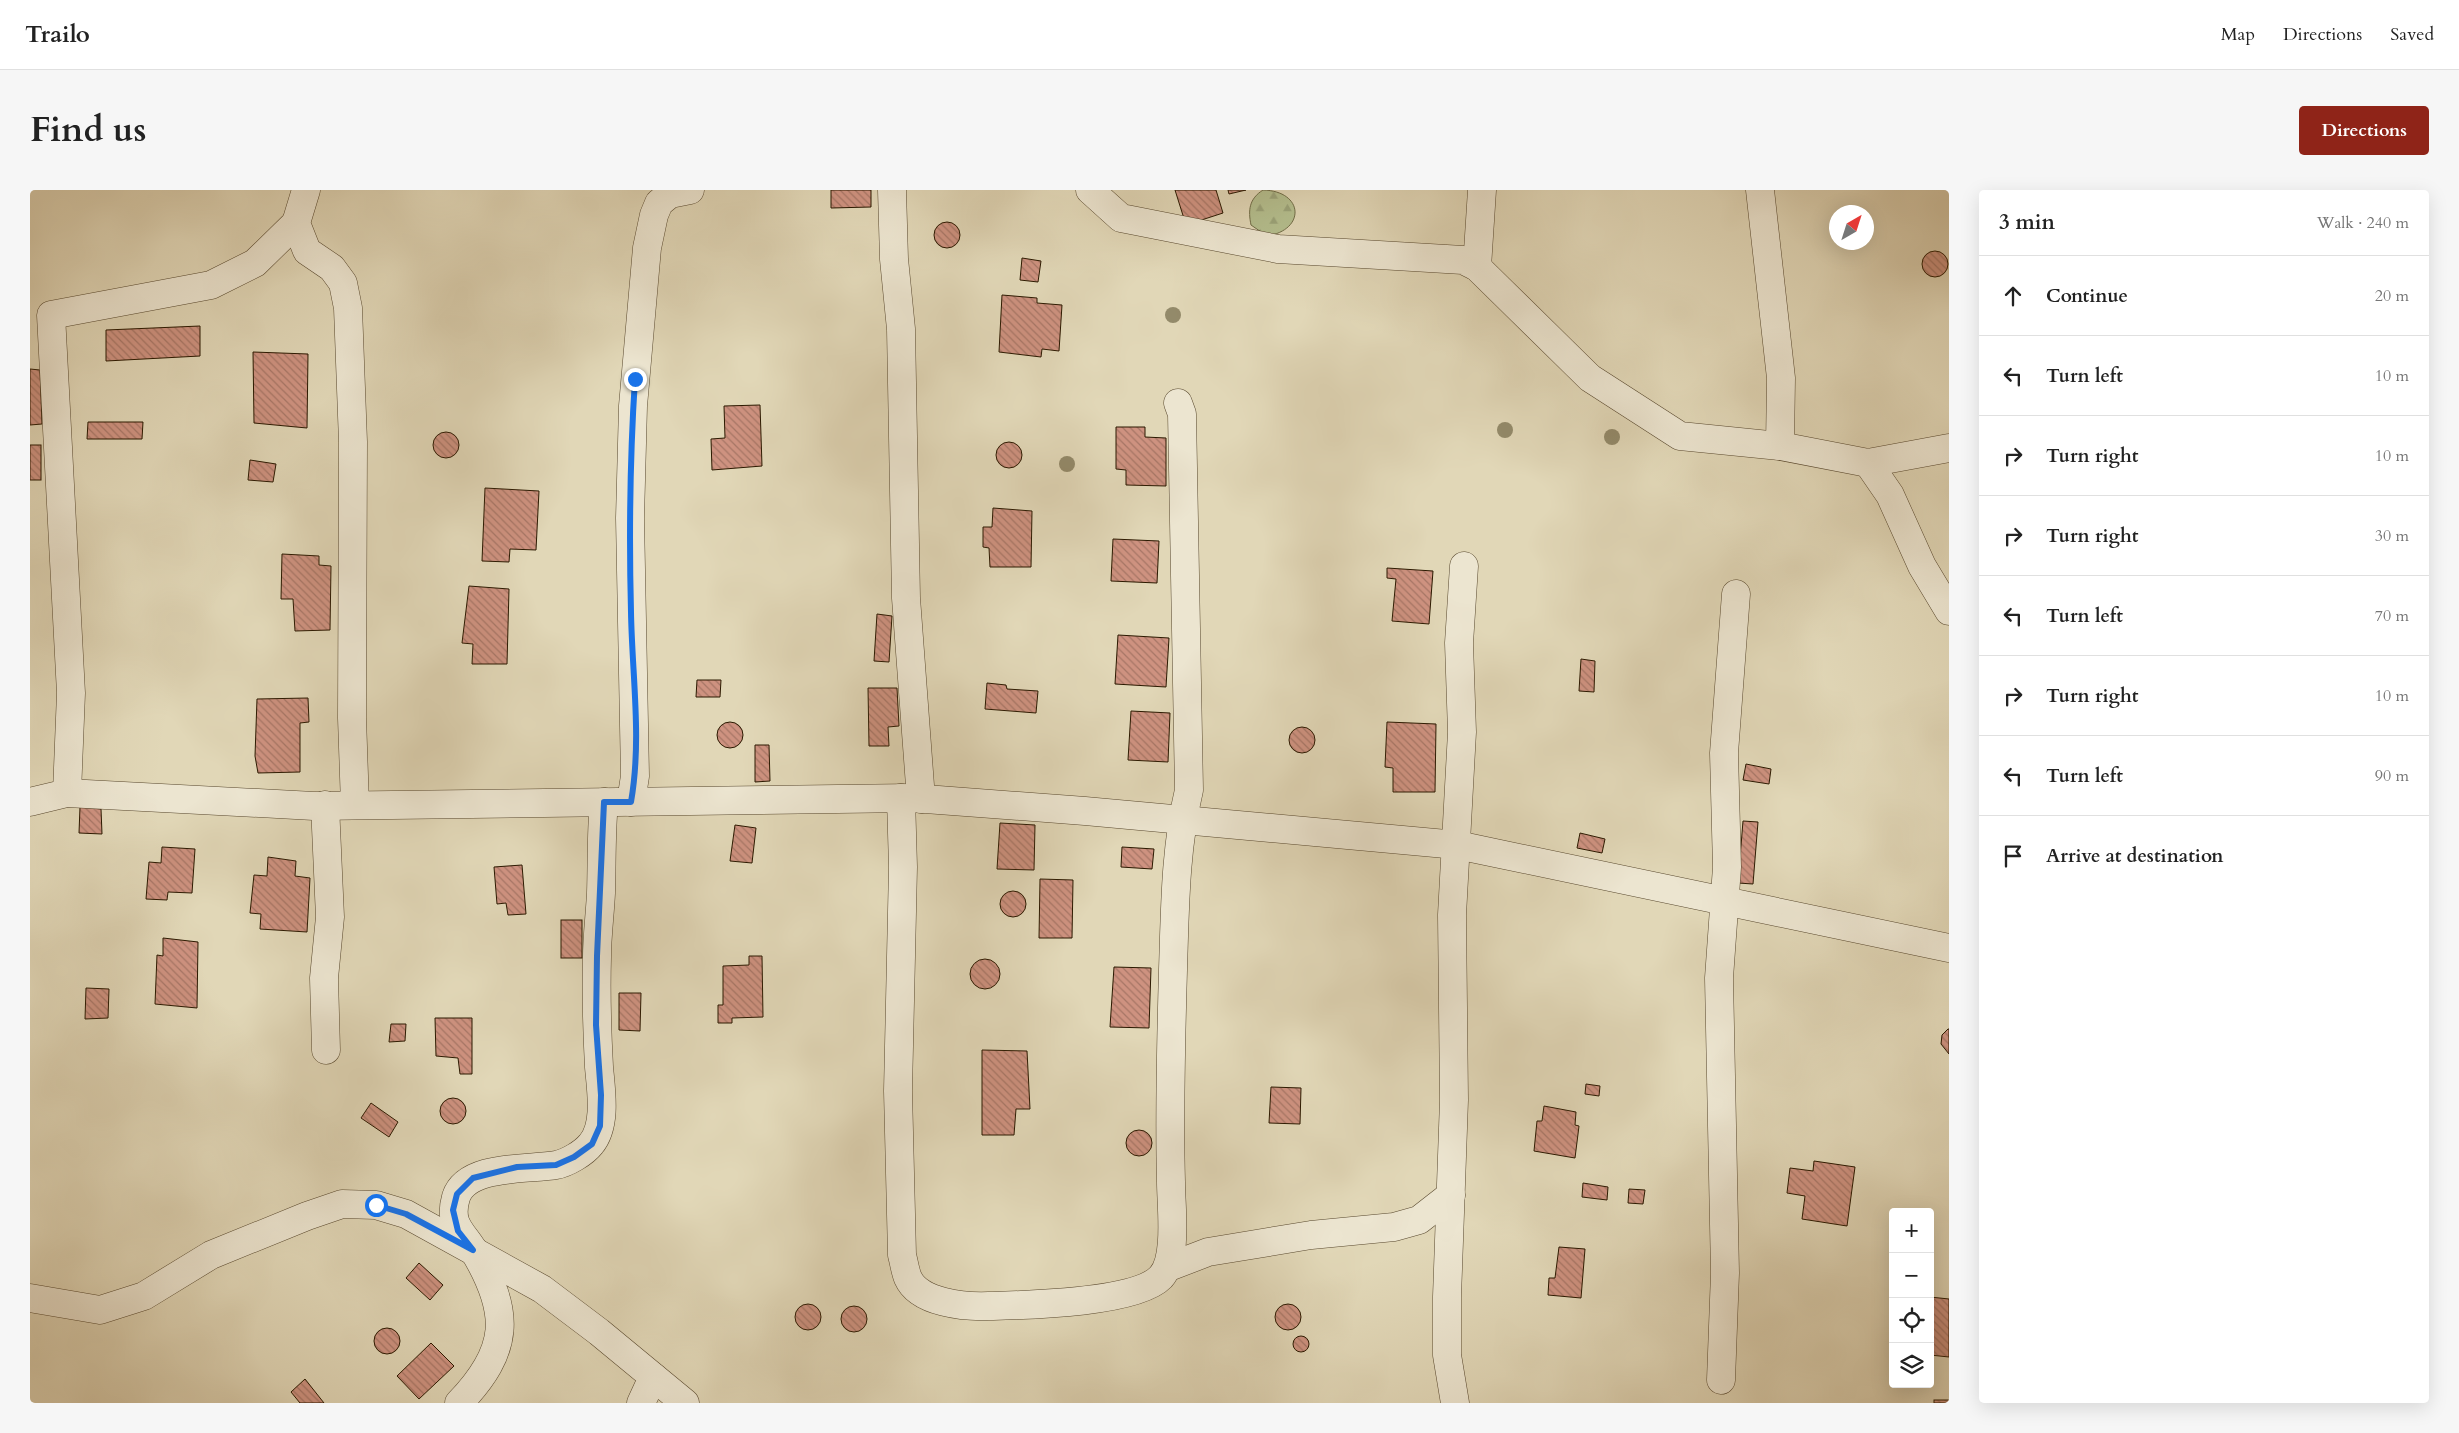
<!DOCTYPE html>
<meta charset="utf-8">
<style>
:root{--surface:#fff;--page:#f6f6f6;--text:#222;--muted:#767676;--line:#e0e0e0;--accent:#8f2418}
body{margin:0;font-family:Cardo,serif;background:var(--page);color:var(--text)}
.controls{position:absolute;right:15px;bottom:15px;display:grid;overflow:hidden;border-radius:5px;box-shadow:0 5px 20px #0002}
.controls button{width:45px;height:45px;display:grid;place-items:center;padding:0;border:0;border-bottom:1px solid var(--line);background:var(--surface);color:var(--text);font:25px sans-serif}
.compass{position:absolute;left:1799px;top:15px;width:45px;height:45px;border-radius:50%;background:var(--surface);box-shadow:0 5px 20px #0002;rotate:39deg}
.stop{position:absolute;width:15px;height:15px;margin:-11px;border:4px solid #1a73e8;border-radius:50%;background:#fff}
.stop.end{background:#1a73e8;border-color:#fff;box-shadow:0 1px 5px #0008}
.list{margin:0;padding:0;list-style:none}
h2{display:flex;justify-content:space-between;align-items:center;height:65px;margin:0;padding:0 20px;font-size:21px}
h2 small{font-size:16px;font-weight:400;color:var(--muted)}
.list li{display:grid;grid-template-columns:32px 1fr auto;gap:15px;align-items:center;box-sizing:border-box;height:80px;padding:0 20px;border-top:1px solid var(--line)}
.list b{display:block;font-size:19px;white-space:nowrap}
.list em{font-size:16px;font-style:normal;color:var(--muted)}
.icon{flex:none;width:28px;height:28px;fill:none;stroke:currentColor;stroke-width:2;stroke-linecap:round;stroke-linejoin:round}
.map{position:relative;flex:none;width:1919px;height:1213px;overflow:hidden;border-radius:5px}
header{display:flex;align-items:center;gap:30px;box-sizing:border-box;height:70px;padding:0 25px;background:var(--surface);border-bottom:1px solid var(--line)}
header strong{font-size:24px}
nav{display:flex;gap:28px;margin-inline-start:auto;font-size:18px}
.intro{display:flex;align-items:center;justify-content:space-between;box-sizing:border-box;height:120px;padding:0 30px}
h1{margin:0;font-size:35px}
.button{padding:12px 22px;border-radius:5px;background:var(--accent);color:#fff;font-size:18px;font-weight:700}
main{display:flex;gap:30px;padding:0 30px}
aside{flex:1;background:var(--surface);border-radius:5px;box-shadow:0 5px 20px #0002}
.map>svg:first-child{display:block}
.forest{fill:url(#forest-firs);stroke:#706c47}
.building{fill:url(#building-back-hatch);stroke:#2b1900}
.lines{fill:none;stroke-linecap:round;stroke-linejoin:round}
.minor-casing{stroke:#58482e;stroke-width:29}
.minor{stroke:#ece5d0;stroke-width:28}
.tree{fill:#938a6a}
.route{stroke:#1a73e8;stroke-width:6}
</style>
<header>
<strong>Trailo</strong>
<nav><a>Map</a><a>Directions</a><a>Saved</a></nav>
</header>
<div class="intro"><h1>Find us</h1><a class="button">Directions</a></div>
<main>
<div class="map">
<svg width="1919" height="1213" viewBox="0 0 1919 1213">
<defs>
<pattern id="forest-firs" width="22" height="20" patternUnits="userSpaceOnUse" patternTransform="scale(1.25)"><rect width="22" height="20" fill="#b4be8e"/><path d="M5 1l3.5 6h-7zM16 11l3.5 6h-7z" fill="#9ba379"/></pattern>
<pattern id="building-back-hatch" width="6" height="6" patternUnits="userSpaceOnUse" patternTransform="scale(1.25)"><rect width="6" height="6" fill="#ce9280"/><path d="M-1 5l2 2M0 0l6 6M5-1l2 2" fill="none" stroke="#a77666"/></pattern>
</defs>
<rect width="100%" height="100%" fill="#e1d7b7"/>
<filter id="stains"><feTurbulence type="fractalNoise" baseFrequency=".004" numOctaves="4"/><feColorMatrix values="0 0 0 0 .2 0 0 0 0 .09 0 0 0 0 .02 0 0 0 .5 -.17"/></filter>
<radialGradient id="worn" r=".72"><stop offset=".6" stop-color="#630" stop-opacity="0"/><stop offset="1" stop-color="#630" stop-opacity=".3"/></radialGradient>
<path class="forest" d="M 1233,0 C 1274,1 1276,40 1237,46 L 1221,35 C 1218,20 1219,9 1233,0 Z"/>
<g class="building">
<path d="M 801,0 L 841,0 L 841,17 L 801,18 Z"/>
<path d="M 1145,0 L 1186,0 L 1193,23 L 1156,35 Z"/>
<path d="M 1198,0 L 1216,0 L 1199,4 Z"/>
<circle cx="917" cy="45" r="13"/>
<circle cx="1905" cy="74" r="13"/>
<path d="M 992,68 L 1011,71 L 1008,92 L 990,90 Z"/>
<path d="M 972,105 L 1007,108 L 1007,113 L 1032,115 L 1029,161 L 1012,159 L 1011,167 L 969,162 Z"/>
<path d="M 170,136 L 170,166 L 76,171 L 76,140 Z"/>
<path d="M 223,162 L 278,164 L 277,238 L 224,233 Z"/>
<path d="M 0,179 L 10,180 L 12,234 L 0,235 Z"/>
<path d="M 730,215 L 732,276 L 682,280 L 681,249 L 695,248 L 694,216 Z"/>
<path d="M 58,232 L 113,232 L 112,249 L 57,249 Z"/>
<path d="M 1086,237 L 1115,237 L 1115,247 L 1136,248 L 1136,296 L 1096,295 L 1096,280 L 1086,279 Z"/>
<circle cx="416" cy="255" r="13"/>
<circle cx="979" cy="265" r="13"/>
<rect x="0" y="255" width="11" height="35"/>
<path d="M 220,270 L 246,274 L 243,292 L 218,290 Z"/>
<path d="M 455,298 L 509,301 L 506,360 L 480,359 L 479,372 L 452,371 Z"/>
<path d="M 963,318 L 1002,321 L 1001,377 L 960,377 L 959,358 L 953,357 L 953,337 L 962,337 Z"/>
<path d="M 1083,349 L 1129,351 L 1127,393 L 1081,391 Z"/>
<path d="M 252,364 L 289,366 L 289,375 L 301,376 L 300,440 L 265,441 L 263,409 L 251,409 Z"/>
<path d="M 1357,378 L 1403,381 L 1399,434 L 1362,431 L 1366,389 L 1357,388 Z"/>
<path d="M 439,396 L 479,399 L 477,474 L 442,474 L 443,454 L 432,453 Z"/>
<path d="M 847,424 L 862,426 L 859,472 L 844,471 Z"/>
<path d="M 1088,445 L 1139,448 L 1136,497 L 1085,494 Z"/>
<path d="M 1551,469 L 1565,471 L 1564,502 L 1549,501 Z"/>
<path d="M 667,490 L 691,490 L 690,507 L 666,507 Z"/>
<path d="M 957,493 L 976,495 L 977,499 L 1008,501 L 1006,523 L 955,519 Z"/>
<path d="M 838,498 L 867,498 L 869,536 L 858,537 L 859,556 L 839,556 Z"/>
<path d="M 278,508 L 279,532 L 270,533 L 270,582 L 228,583 L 225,566 L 227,509 Z"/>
<path d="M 1101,521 L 1140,523 L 1138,572 L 1098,570 Z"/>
<path d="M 1357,532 L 1406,534 L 1405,602 L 1363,602 L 1363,578 L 1355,577 Z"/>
<circle cx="700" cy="545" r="13"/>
<circle cx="1272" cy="550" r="13"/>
<path d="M 725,555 L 739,555 L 740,591 L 725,592 Z"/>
<path d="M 1716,574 L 1741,579 L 1739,594 L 1713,590 Z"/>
<path d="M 50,617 L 71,619 L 72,644 L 49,643 Z"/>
<path d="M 1713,631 L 1728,632 L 1723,694 L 1708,693 Z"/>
<path d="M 970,633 L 1005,635 L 1004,680 L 967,679 Z"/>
<path d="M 705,635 L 726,638 L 722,673 L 700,671 Z"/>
<path d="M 1550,643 L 1575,649 L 1572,663 L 1547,658 Z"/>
<path d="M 132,657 L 165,659 L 162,703 L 138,702 L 137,710 L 116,709 L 119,672 L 131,673 Z"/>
<path d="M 1092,657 L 1124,659 L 1122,679 L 1091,677 Z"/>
<path d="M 238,667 L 266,671 L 265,686 L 280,688 L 277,742 L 230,739 L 231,724 L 220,723 L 224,685 L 237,686 Z"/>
<path d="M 492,675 L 496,724 L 478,725 L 476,713 L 467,714 L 464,677 Z"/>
<path d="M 1010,689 L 1043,690 L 1042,748 L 1009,748 Z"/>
<circle cx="983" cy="714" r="13"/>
<rect x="531" y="730" width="21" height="38"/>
<path d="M 133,748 L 168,752 L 167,818 L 125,814 L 127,765 L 133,766 Z"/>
<path d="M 719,766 L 732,766 L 733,827 L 702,828 L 702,833 L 688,833 L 688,815 L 693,815 L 693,776 L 719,775 Z"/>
<circle cx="955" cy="784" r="15"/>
<path d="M 1084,777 L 1121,778 L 1119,838 L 1080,837 Z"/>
<path d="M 56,798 L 79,799 L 78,828 L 55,829 Z"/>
<path d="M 589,803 L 611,803 L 610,841 L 589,840 Z"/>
<path d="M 405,828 L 442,828 L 442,884 L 430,884 L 428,868 L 406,866 Z"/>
<path d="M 361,834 L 376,834 L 375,851 L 359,852 Z"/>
<path d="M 1918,839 L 1919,839 L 1919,864 L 1911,854 L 1912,845 Z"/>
<path d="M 952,860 L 997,861 L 1000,919 L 986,919 L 984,945 L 952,945 Z"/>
<path d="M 1556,894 L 1570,896 L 1569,906 L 1555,904 Z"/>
<path d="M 1241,897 L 1271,898 L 1270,934 L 1239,933 Z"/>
<circle cx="423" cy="921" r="13"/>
<path d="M 341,913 L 368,932 L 359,947 L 331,928 Z"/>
<path d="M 1514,916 L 1546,922 L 1545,935 L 1549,936 L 1545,968 L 1504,961 L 1507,931 L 1512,931 Z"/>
<circle cx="1109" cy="953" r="13"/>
<path d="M 1784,971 L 1825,977 L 1817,1036 L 1772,1029 L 1775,1006 L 1757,1003 L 1760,978 L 1783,981 Z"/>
<path d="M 1553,993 L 1578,997 L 1577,1010 L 1552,1007 Z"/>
<path d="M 1599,999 L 1615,1000 L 1613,1014 L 1598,1013 Z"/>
<path d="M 1529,1057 L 1555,1059 L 1551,1108 L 1518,1105 L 1519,1088 L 1525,1088 Z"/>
<path d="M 389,1073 L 413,1095 L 400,1110 L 376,1088 Z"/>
<path d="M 1900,1107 L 1919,1109 L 1919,1167 L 1900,1165 Z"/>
<circle cx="1258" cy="1127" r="13"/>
<circle cx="778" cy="1127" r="13"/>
<circle cx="824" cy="1129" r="13"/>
<circle cx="357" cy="1151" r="13"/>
<circle cx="1271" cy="1154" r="8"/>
<path d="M 401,1153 L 424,1176 L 389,1209 L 367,1186 Z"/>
<path d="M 275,1189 L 294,1213 L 270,1213 L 261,1202 Z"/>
<rect x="1904" y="1210" width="15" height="3"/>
</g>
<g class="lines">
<defs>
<g id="minor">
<path d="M 276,0 L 266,33 L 277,61 L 302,78 L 313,93 L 318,118 L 323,252 L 322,528 L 325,615"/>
<path d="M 862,0 L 864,69 L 871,139 L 876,408 L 891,609"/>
<path d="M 1060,0 L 1091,28 L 1248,59 L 1433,70 L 1447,77 L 1560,188 L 1650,246 L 1750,256 L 1838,273 L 1919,258"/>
<path d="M 1730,0 L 1751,188 L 1750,256"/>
<path d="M 1447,77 L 1452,0"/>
<path d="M 1838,273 L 1860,305 L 1892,376 L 1919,421"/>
<path d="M 37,603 L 41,503 L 21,125 L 181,95 L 225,73 L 266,33"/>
<path d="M 871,608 L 873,677 L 868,901 L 872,1065 C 874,1072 875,1081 878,1088 C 889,1113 935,1117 959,1116 C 996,1115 1106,1113 1131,1087 C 1148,1068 1141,1017 1141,992 C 1139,921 1141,850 1143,780 C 1145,719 1145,659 1159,600 L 1152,224 L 1148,213"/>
<path d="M 0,612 L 37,603 L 284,616 L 882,608 L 1055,621 L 1427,655 L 1919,758"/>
<path d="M 601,612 L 605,586 L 600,328 L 603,216 L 617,58 L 624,25 L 629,13 L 640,4 L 660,0"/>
<path d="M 295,615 L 300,727 L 294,788 L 296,860"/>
<path d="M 1139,1077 L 1178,1062 L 1281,1045 L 1364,1037 L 1389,1030 L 1421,1005"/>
<path d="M 0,1108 L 70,1120 L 114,1106 L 181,1065 L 277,1026 L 312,1014 L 346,1015 L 376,1024 L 512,1099 L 569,1142 L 655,1213"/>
<path d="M 1691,1190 L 1695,1083 L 1689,788 L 1697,677 L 1694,563 L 1706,404"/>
<path d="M 429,1213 C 480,1160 481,1123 444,1061 C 432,1041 418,1035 426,1007 C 437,974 499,980 526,975 C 537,973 554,963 561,954 C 577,935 571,900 569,877 C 567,840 566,804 567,767 C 567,746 570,724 571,703 C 572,673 571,642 574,612"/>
<path d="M 611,1213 L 623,1187"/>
<path d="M 1425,1213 L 1417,1165 L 1417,1107 L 1424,910 L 1422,725 L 1432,542 L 1429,453 L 1434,376"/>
</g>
</defs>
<use href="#minor" class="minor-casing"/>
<use href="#minor" class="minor"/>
</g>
<g class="tree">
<circle cx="1143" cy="125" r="8"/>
<circle cx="1475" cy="240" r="8"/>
<circle cx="1582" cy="247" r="8"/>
<circle cx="1037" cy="274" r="8"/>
</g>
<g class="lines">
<path class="route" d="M 346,1015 L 376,1024 L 443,1060 L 428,1041 L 423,1020 L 427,1004 L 443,988 L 487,977 L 526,975 L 544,967 L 562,954 L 570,936 L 571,905 L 566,835 L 567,766 L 574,612 L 601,612 C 612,549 602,485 601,422 C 599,345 600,266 605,189"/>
</g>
<rect width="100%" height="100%" filter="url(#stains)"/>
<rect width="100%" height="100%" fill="url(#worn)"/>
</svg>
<div class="controls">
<button>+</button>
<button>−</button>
<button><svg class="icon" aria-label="locate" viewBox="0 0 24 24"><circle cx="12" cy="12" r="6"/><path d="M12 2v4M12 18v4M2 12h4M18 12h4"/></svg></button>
<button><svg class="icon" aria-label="layers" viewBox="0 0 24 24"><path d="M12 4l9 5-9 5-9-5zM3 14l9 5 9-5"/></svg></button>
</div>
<svg class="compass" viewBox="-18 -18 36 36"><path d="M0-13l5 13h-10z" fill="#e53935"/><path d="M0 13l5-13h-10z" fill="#767676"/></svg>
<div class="stop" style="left:346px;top:1015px"></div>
<div class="stop end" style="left:605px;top:189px"></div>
</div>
<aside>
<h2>3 min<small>Walk · 240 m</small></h2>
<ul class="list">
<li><svg class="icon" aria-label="ahead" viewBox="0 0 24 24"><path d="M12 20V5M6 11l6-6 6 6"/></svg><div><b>Continue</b></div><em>20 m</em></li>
<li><svg class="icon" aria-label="left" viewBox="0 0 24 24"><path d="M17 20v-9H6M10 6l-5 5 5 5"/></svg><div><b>Turn left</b></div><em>10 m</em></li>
<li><svg class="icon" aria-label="right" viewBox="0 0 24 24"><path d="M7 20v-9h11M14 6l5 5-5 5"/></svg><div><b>Turn right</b></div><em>10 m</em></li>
<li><svg class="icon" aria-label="right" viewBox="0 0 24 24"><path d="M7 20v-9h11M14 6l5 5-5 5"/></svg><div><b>Turn right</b></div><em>30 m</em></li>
<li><svg class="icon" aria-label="left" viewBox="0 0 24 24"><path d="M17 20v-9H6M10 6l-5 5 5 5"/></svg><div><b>Turn left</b></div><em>70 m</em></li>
<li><svg class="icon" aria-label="right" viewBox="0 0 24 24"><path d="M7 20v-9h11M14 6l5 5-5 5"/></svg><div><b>Turn right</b></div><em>10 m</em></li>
<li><svg class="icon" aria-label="left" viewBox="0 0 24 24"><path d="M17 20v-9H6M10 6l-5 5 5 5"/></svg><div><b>Turn left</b></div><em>90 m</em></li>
<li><svg class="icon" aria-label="arrive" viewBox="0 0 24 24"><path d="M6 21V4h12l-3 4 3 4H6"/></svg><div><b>Arrive at destination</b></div></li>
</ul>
</aside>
</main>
